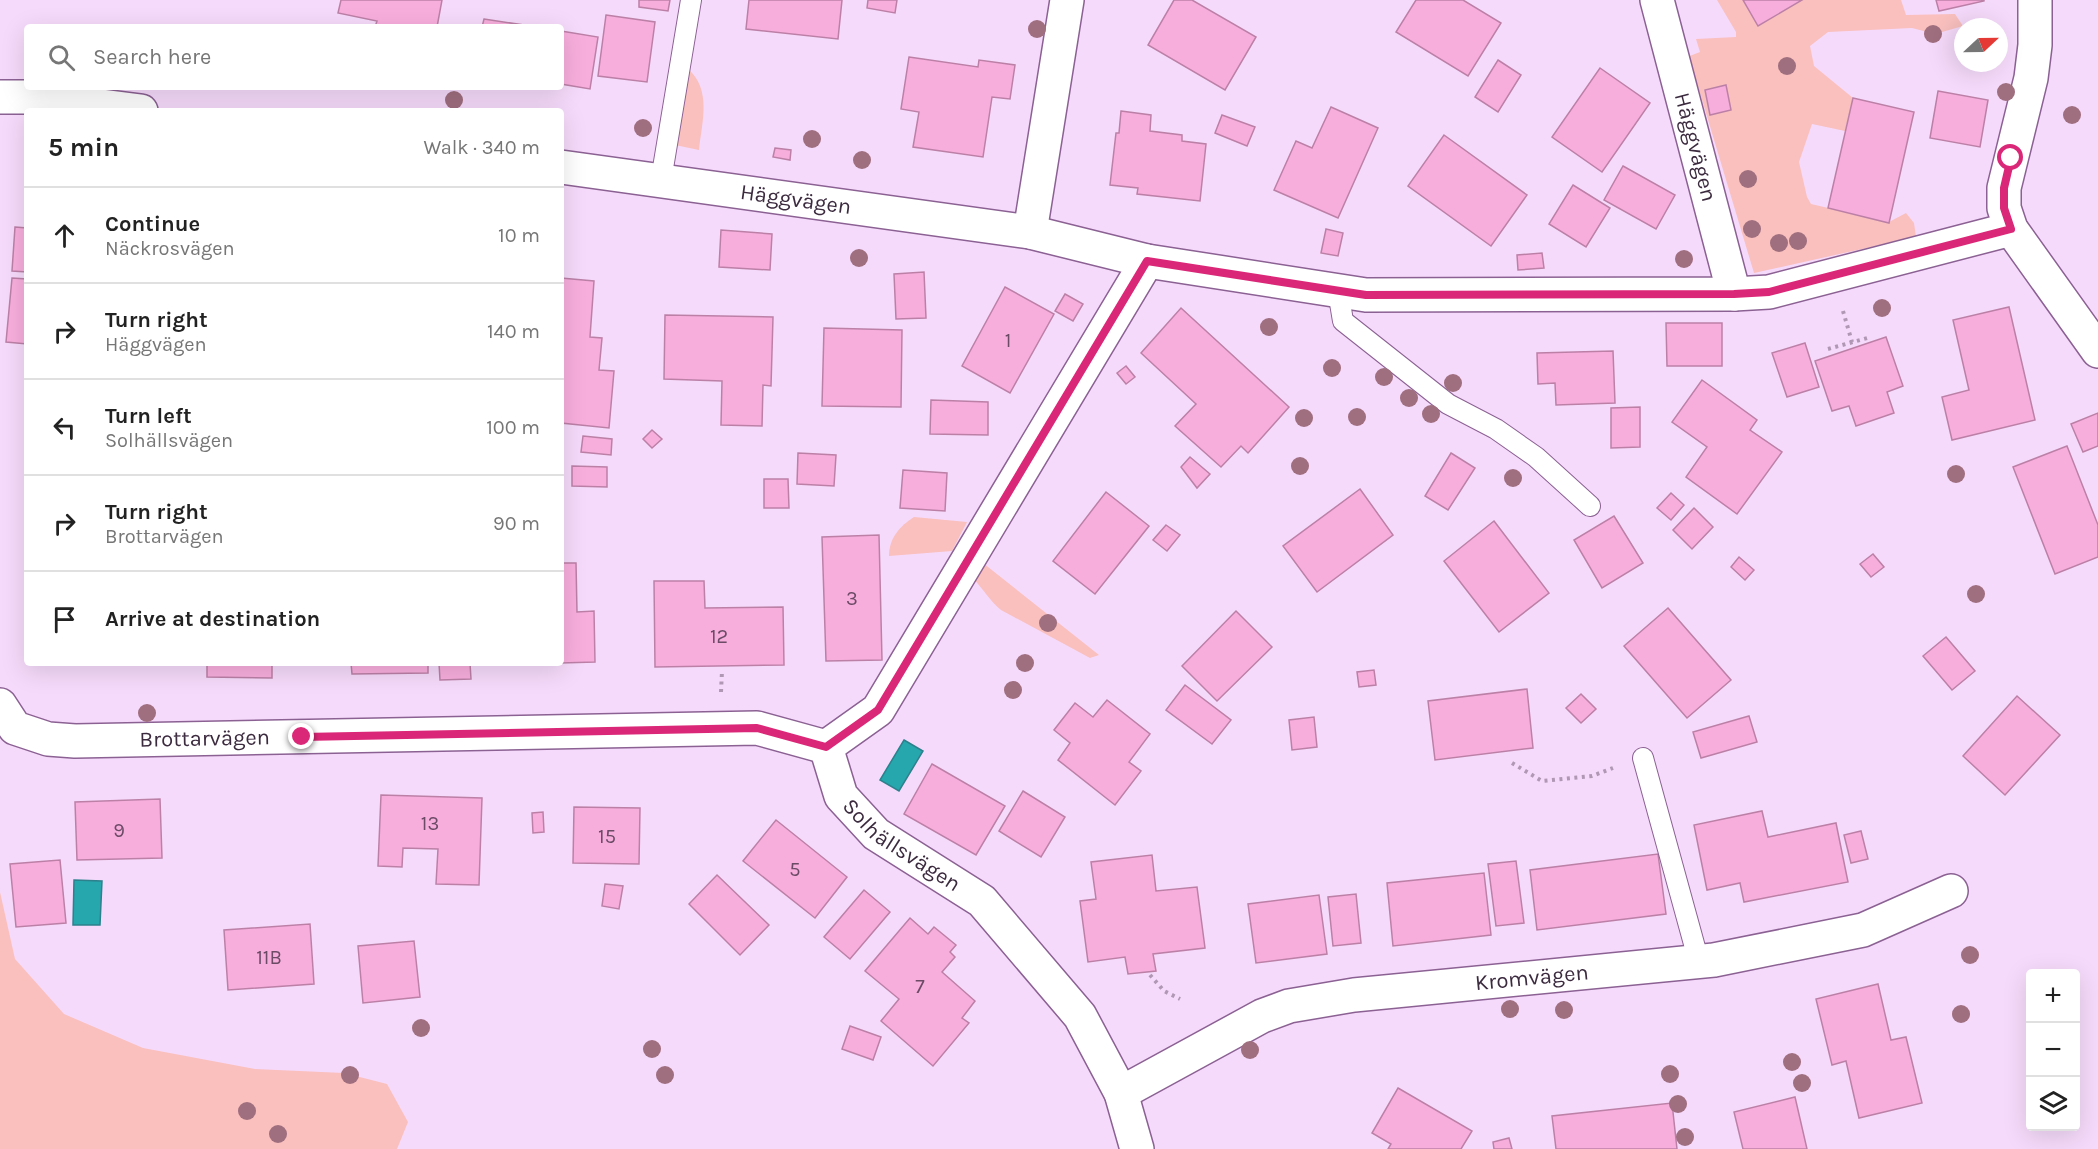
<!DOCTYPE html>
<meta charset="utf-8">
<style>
:root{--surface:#fff;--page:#f2f2f2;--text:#222;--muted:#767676;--line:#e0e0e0}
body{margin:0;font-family:Karla,sans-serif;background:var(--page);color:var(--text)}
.controls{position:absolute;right:18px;bottom:18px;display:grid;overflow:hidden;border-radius:6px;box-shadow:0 6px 24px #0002}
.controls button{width:54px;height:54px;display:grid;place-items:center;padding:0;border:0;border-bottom:2px solid var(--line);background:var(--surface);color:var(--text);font:30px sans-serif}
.compass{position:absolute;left:1954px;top:18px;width:54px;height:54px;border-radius:50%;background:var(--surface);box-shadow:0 6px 24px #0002;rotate:68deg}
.stop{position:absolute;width:18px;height:18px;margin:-14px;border:4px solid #db2777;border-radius:50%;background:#fff}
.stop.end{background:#db2777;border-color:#fff;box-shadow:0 2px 6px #0008}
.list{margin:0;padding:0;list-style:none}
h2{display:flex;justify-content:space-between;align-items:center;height:78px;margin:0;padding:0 24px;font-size:26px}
h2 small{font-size:20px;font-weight:400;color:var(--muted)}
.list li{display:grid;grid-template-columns:39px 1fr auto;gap:18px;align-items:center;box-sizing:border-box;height:96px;padding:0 24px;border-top:2px solid var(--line)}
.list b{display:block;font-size:22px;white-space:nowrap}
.list p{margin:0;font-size:20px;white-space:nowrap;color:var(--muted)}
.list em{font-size:20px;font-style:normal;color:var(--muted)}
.icon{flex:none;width:33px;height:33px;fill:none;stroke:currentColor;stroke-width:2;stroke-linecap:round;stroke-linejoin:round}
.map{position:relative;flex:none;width:2098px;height:1149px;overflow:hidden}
.search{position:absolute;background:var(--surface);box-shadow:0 6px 24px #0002;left:24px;top:24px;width:540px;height:66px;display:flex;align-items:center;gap:15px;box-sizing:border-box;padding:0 21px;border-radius:6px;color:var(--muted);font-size:22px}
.panel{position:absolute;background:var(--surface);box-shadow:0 6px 24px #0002;left:24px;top:108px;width:540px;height:558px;border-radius:6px}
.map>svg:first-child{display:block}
.green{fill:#f9c0be}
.water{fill:#26a6ad;stroke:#2d818c;stroke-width:1.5}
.building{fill:#f8aedd;stroke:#bc80a7;stroke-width:1.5}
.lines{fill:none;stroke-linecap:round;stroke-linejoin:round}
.lane-casing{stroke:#8b6193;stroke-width:22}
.street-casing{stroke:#8b6193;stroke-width:36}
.path{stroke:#b098b4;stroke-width:4;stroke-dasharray:3 4.5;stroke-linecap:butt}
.lane{stroke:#fff;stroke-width:20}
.street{stroke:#fff;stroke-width:33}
.tree{fill:#9f6e7f}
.route{stroke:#db2777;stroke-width:8}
.labels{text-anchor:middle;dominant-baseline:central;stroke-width:4.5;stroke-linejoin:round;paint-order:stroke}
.number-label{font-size:20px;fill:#6b4b66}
.street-label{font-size:22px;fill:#3c2a3f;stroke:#f8eef9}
</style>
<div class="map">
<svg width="2098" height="1149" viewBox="0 0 2098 1149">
<rect width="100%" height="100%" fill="#f6dafb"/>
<g class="green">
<path d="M 1717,0 L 1743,0 L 1758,26 L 1802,0 L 1901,0 L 1906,15 L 1955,14 L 1963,26 L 1935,34 L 1912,28 L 1828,32 L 1810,46 L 1814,66 L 1853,98 L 1845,131 L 1812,124 L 1799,162 L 1807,197 L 1811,204 L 1889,222 L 1906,213 L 1914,223 L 1916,237 L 1754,273 L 1691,63 L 1687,57 L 1700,52 L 1696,39 L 1736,37 L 1736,32 Z"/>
<path d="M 688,69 C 712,90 702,122 699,150 L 675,145 Z"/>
<path d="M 914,517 L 967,522 L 952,551 L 889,556 C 889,538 900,526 914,517 Z"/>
<path d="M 983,563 L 1099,655 L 1090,658 L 1001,610 C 990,601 983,589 973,578 Z"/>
<path d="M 0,892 L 15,959 L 64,1014 L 143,1048 L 255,1069 L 344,1073 L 387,1084 L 408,1122 L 397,1149 L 0,1149 Z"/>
</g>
<g class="water">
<path d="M 904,740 L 923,751 L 899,791 L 880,780 Z"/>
<path d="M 74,880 L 102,881 L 100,925 L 73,925 Z"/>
</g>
<g class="building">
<path d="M 341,0 L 442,0 L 437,27 L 375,27 L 377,21 L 338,13 Z"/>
<path d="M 639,0 L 670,0 L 668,11 L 639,7 Z"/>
<path d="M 749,0 L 842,0 L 838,39 L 746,29 Z"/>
<path d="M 868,0 L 897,0 L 895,13 L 867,8 Z"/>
<path d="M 1174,0 L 1192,0 L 1256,37 L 1225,90 L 1148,45 Z"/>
<path d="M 1416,0 L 1463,0 L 1501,23 L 1468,76 L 1396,32 Z"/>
<path d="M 1743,0 L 1802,0 L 1758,26 Z"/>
<path d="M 1936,0 L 1984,0 L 1984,1 L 1939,11 Z"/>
<path d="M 606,15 L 655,22 L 647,82 L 598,76 Z"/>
<path d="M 484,19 L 537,27 L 482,27 Z"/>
<path d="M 561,31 L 598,37 L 590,89 L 561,84 Z"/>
<path d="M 909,57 L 978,67 L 979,60 L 1015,65 L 1010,99 L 992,97 L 983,157 L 913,147 L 919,112 L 901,109 Z"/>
<path d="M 1498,60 L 1521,75 L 1498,112 L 1475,97 Z"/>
<path d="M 1600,68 L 1650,103 L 1602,172 L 1552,137 Z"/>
<path d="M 1726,85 L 1731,110 L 1710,115 L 1705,90 Z"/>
<path d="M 1938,91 L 1988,100 L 1980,147 L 1930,138 Z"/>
<path d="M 1853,98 L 1914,112 L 1889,223 L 1828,208 Z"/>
<path d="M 1331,107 L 1378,128 L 1338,218 L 1274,190 L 1296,141 L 1312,148 Z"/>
<path d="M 1121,111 L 1151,115 L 1150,131 L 1182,135 L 1182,141 L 1206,144 L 1200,201 L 1137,194 L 1138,188 L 1110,185 L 1116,133 L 1119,133 Z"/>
<path d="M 1222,115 L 1255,127 L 1247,146 L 1215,133 Z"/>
<path d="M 1444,135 L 1527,195 L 1491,246 L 1408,186 Z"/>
<path d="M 775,148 L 791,150 L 790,160 L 773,157 Z"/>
<path d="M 1623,166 L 1675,195 L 1656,229 L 1604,200 Z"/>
<path d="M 1573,185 L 1610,208 L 1586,247 L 1549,224 Z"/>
<path d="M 15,227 L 27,228 L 27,272 L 12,271 Z"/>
<path d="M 1326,229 L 1343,233 L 1338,256 L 1321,253 Z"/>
<path d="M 721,230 L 772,234 L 770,270 L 719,267 Z"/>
<path d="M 1542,253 L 1544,268 L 1518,270 L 1517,255 Z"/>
<path d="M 924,272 L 926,318 L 896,319 L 894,274 Z"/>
<path d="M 12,278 L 27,279 L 27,344 L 6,342 Z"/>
<path d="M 561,278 L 594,281 L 590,337 L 602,338 L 599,370 L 614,371 L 609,428 L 561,423 Z"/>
<path d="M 1005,287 L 1054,314 L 1010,393 L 962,366 Z"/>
<path d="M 1065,294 L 1083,304 L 1073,321 L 1055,311 Z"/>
<path d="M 2009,307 L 2035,420 L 1952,440 L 1942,397 L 1969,390 L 1953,320 Z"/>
<path d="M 1181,308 L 1289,407 L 1248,453 L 1241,446 L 1221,467 L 1175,426 L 1196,404 L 1141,353 Z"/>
<path d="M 665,315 L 773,317 L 771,386 L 763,385 L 762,426 L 721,425 L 722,381 L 664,379 Z"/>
<path d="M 1666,323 L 1722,323 L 1722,366 L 1667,366 Z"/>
<path d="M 824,328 L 902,330 L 901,407 L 822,406 Z"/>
<path d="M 1886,337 L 1903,386 L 1887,392 L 1894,413 L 1856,426 L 1849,406 L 1832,411 L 1815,361 Z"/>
<path d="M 1805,343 L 1819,387 L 1787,397 L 1772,353 Z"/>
<path d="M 1613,351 L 1615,403 L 1556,405 L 1555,383 L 1538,384 L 1537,353 Z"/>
<path d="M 1126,366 L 1135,377 L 1126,384 L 1117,373 Z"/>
<path d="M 1702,380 L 1757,420 L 1750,430 L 1782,452 L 1737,514 L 1686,477 L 1707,447 L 1672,422 Z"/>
<path d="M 931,400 L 988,402 L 988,435 L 930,434 Z"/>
<path d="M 1640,407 L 1640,447 L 1611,448 L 1611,408 Z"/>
<path d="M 2098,413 L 2098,446 L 2083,452 L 2071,424 Z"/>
<path d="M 652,430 L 662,439 L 652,448 L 643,439 Z"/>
<path d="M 583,436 L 612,439 L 611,455 L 581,452 Z"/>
<path d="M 2067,446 L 2098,525 L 2098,557 L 2055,574 L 2013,467 Z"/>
<path d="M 798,453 L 836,455 L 834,486 L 797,484 Z"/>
<path d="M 1451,453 L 1475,468 L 1448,510 L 1425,496 Z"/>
<path d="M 1190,457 L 1210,474 L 1197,488 L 1181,467 Z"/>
<path d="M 572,466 L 607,467 L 607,487 L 572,486 Z"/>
<path d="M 903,470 L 947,473 L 945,511 L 900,508 Z"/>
<path d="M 764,479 L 788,479 L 789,508 L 764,508 Z"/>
<path d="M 1360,489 L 1393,535 L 1317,592 L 1283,546 Z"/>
<path d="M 1106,492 L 1149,526 L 1095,594 L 1053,561 Z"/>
<path d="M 1671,493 L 1684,505 L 1671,520 L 1657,508 Z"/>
<path d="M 1694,508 L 1713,527 L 1692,549 L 1673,530 Z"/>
<path d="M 1614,516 L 1643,563 L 1602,588 L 1574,540 Z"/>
<path d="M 1494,521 L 1549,593 L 1499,632 L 1444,561 Z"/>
<path d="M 1166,525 L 1180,535 L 1167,551 L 1153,540 Z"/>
<path d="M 879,535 L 882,660 L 826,661 L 822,537 Z"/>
<path d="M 1873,554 L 1884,567 L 1871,577 L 1860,564 Z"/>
<path d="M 1739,557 L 1754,570 L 1745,580 L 1731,567 Z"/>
<path d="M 561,563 L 576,563 L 577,612 L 594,611 L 595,662 L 561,663 Z"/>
<path d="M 654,581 L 704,581 L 705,608 L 783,607 L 784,665 L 655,667 Z"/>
<path d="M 1668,608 L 1731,680 L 1687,718 L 1624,646 Z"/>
<path d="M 1236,611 L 1272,647 L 1217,701 L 1182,666 Z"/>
<path d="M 1946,637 L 1975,671 L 1952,690 L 1923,656 Z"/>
<path d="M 207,663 L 272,663 L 272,678 L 207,677 Z"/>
<path d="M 351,663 L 428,663 L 428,673 L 352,674 Z"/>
<path d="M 439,663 L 470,663 L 471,679 L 440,680 Z"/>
<path d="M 1374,670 L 1376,685 L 1359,687 L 1357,672 Z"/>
<path d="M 1185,685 L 1231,720 L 1212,744 L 1166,710 Z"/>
<path d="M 1527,689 L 1533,748 L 1435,760 L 1428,701 Z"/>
<path d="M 1581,694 L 1596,709 L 1581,723 L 1566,708 Z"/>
<path d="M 2017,696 L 2060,735 L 2005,795 L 1963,756 Z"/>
<path d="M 1107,700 L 1150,734 L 1129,762 L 1141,771 L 1115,805 L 1058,760 L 1070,743 L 1054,730 L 1075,703 L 1093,717 Z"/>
<path d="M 1749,716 L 1757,742 L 1701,758 L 1693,732 Z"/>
<path d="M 1314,717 L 1317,747 L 1292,750 L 1289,720 Z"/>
<path d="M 932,764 L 1005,806 L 976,855 L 904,814 Z"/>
<path d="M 1023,791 L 1065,817 L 1041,857 L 999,831 Z"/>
<path d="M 381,795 L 482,798 L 479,885 L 436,884 L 438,849 L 403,848 L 402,867 L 378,866 Z"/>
<path d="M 160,799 L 162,858 L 77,860 L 75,802 Z"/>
<path d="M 574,807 L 640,808 L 639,864 L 573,863 Z"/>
<path d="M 1762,811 L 1768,837 L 1836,823 L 1848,882 L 1744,902 L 1740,883 L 1707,890 L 1694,825 Z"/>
<path d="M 543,812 L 544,832 L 533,833 L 532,813 Z"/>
<path d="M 776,820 L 847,877 L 815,918 L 743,861 Z"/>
<path d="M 1861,831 L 1868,859 L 1851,863 L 1844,835 Z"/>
<path d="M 1658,854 L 1666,914 L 1537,930 L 1530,870 Z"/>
<path d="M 1152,855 L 1156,891 L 1197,887 L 1205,948 L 1153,954 L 1156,971 L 1128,974 L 1125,957 L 1088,962 L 1080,901 L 1096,899 L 1091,862 Z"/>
<path d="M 60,860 L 66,923 L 16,927 L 10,864 Z"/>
<path d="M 1516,861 L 1524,923 L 1496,926 L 1488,864 Z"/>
<path d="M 1484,873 L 1491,935 L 1393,946 L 1387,883 Z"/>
<path d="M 717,875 L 769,925 L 740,955 L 689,904 Z"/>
<path d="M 605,884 L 623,886 L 619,909 L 602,906 Z"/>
<path d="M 864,890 L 890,912 L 850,959 L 824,937 Z"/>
<path d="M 1356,894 L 1361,943 L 1333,946 L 1328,897 Z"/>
<path d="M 1319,895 L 1327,954 L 1256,963 L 1248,904 Z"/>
<path d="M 910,918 L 928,934 L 934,927 L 956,945 L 950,952 L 955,957 L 942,972 L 975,1001 L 962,1018 L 969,1023 L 933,1066 L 881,1021 L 899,999 L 865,971 Z"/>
<path d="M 310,924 L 314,984 L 228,990 L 224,930 Z"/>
<path d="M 414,941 L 420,997 L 363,1003 L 358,946 Z"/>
<path d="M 1878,984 L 1891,1040 L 1906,1037 L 1922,1103 L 1859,1118 L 1846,1061 L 1832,1065 L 1816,999 Z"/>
<path d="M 850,1026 L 881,1037 L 873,1060 L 842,1049 Z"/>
<path d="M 1398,1088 L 1472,1131 L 1461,1149 L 1388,1149 L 1391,1144 L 1372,1133 Z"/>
<path d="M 1795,1097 L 1807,1149 L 1743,1149 L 1734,1112 Z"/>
<path d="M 1672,1103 L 1677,1149 L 1556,1149 L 1552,1116 Z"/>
<path d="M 1509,1138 L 1512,1149 L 1494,1149 L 1493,1142 Z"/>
</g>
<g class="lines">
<defs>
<g id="lane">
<path d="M 661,180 L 691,0"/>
<path d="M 1338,291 L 1343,321 L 1448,404 L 1496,429 L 1536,457 L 1590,506"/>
<path d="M 1643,758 L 1699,962"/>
</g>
<g id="street">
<path id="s1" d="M 1657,0 L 1734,294"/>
<path d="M 2035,0 L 2035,45 L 2031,78 L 2004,188 L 2004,208 L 2011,229 L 2098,351"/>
<path d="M 0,97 L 31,97 L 141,111"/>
<path id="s2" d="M 561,167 L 1030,232 L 1147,261 L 1366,295 L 1734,294 L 1769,292 L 2011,229"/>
<path d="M 1030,232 L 1067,0"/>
<path id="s3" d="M 0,705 L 15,728 L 48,739 L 75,741 L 757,728 L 826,747"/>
<path d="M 826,747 L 878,710 L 1147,261"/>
<path id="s4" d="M 826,747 L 841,796 L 876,834 L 982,901 L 1080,1016 L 1121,1093 L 1137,1149"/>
<path id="s5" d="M 1121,1093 L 1262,1016 L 1289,1006 L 1354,995 L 1714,960 L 1863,930 L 1951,891"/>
</g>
</defs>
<use href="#lane" class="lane-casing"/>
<use href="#street" class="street-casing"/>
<g class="path">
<path d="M 1843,311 L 1852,342"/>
<path d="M 1828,349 L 1871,337"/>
<path d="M 721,692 L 722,671"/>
<path d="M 1512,763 L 1542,781 L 1592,776 L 1613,768"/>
<path d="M 1150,975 L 1164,991 L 1180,999"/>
</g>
<use href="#lane" class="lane"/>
<use href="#street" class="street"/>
</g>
<g class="tree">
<circle cx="1037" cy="29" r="9"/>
<circle cx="1933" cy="34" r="9"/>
<circle cx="1787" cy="66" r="9"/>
<circle cx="2006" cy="92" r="9"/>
<circle cx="454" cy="100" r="9"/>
<circle cx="2072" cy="115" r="9"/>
<circle cx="643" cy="128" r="9"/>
<circle cx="812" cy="139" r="9"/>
<circle cx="862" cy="160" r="9"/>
<circle cx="1748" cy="179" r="9"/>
<circle cx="1752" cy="229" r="9"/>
<circle cx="1798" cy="241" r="9"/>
<circle cx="1779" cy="243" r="9"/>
<circle cx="859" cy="258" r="9"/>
<circle cx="1684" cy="259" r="9"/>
<circle cx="1882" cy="308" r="9"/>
<circle cx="1269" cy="327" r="9"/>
<circle cx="1332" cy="368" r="9"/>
<circle cx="1384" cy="377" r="9"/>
<circle cx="1453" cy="383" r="9"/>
<circle cx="1409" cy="398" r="9"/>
<circle cx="1431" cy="414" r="9"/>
<circle cx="1357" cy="417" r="9"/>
<circle cx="1304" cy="418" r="9"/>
<circle cx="1300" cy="466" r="9"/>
<circle cx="1956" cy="474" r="9"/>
<circle cx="1513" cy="478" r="9"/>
<circle cx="1976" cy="594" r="9"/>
<circle cx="1048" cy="623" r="9"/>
<circle cx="1025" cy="663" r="9"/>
<circle cx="1013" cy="690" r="9"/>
<circle cx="147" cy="713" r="9"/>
<circle cx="1970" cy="955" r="9"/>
<circle cx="1510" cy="1009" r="9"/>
<circle cx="1564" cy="1010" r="9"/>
<circle cx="1961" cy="1014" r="9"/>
<circle cx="421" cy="1028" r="9"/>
<circle cx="652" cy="1049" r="9"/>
<circle cx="1250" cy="1050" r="9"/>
<circle cx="1792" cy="1062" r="9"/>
<circle cx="1670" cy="1074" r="9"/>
<circle cx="350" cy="1075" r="9"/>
<circle cx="665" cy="1075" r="9"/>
<circle cx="1802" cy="1083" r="9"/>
<circle cx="1678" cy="1104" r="9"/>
<circle cx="247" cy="1111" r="9"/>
<circle cx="278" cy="1134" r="9"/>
<circle cx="1685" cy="1137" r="9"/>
</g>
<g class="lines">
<path class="route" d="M 302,737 L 757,728 L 826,747 L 878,710 L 1147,261 L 1366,295 L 1734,294 L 1769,292 L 2011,229 L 2004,208 L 2004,188 L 2011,158"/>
</g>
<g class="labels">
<g class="number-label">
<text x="1008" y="340">1</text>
<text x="852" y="598">3</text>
<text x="719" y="636">12</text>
<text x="430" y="823">13</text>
<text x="119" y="830">9</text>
<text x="607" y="836">15</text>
<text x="795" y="869">5</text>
<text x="269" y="957">11B</text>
<text x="920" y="986">7</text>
</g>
<g class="street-label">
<text stroke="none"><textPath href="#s1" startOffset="152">Häggvägen</textPath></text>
<text stroke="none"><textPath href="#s2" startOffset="237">Häggvägen</textPath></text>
<text stroke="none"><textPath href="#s3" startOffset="219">Brottarvägen</textPath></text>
<text stroke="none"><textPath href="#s4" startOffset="130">Solhällsvägen</textPath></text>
<text stroke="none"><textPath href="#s5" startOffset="434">Kromvägen</textPath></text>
</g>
</g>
</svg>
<div class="controls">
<button>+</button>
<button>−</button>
<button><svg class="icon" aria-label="layers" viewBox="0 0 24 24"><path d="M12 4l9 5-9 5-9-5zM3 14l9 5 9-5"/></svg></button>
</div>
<svg class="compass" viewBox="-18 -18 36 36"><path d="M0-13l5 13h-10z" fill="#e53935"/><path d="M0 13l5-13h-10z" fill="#767676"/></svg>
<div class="stop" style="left:2011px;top:158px"></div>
<div class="stop end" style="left:302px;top:737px"></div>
<div class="search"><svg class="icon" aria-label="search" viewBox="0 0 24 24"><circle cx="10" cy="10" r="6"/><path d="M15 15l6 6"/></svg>Search here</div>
<section class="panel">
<h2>5 min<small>Walk · 340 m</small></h2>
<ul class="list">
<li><svg class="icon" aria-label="ahead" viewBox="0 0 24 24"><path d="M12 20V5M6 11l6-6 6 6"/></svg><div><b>Continue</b><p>Näckrosvägen</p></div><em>10 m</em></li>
<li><svg class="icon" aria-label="right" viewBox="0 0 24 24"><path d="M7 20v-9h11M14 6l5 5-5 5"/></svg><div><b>Turn right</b><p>Häggvägen</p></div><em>140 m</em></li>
<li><svg class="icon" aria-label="left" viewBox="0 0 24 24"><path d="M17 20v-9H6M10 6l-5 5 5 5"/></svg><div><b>Turn left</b><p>Solhällsvägen</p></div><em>100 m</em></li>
<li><svg class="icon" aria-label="right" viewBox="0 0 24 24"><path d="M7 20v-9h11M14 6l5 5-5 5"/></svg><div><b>Turn right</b><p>Brottarvägen</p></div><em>90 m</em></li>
<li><svg class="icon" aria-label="arrive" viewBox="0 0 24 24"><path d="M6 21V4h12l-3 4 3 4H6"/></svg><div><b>Arrive at destination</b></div></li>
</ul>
</section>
</div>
